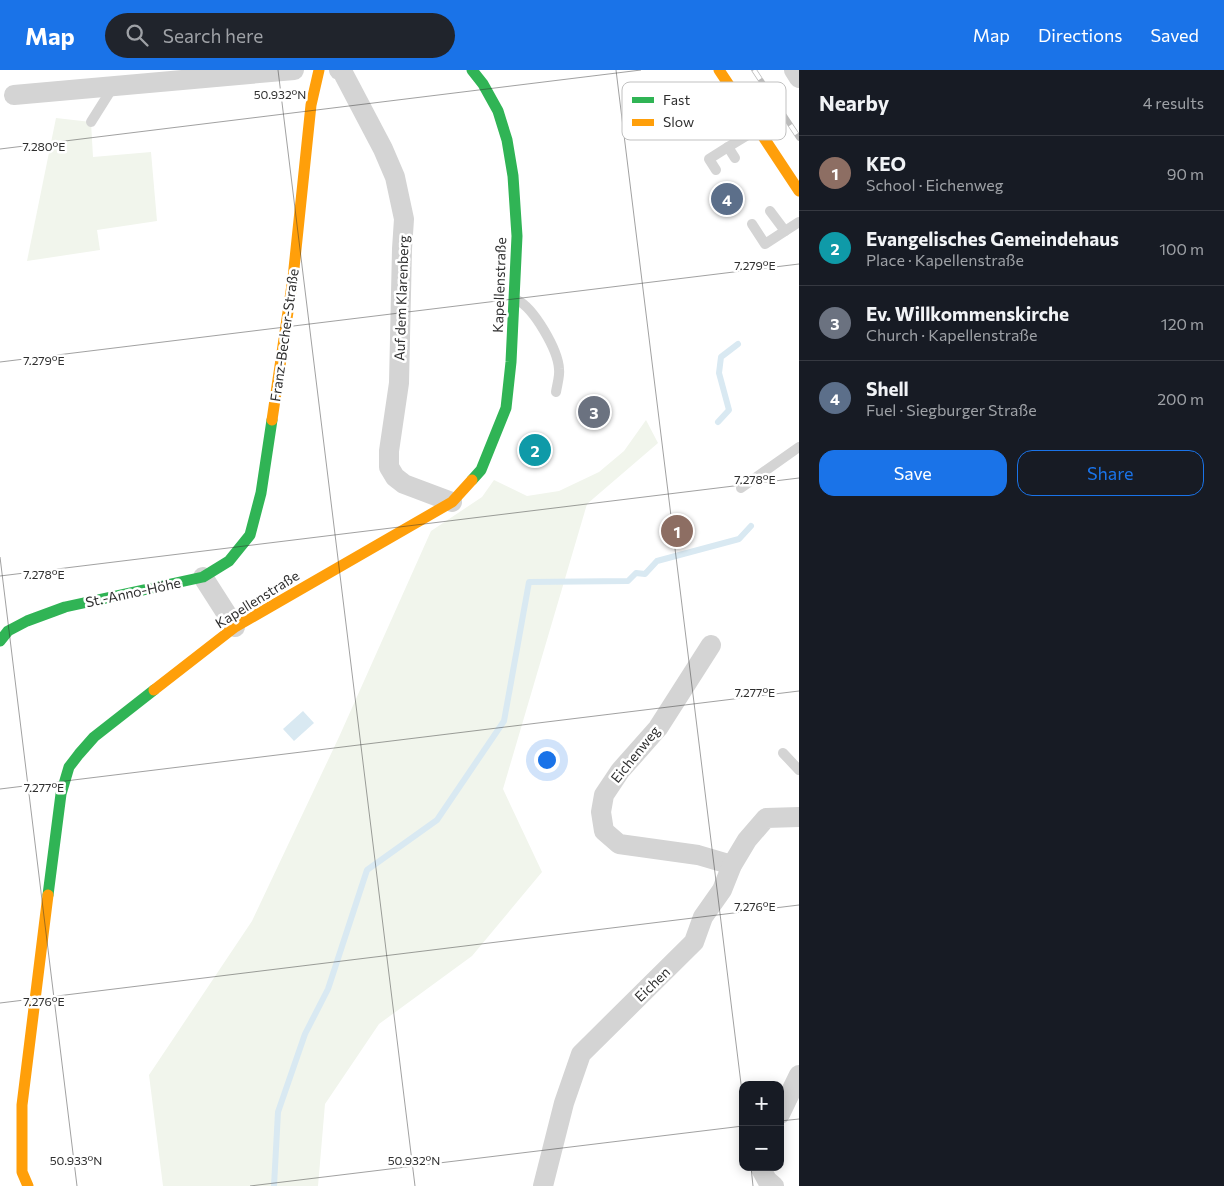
<!DOCTYPE html>
<meta charset="utf-8">
<style>
:root{--surface:#171b24;--page:#20242c;--text:#f1f3f6;--muted:#9ea1a6;--line:#363941;--accent:#1a73e8}
body{margin:0;font-family:Commissioner,sans-serif;background:var(--page);color:var(--text)}
.controls{position:absolute;right:15px;bottom:15px;display:grid;overflow:hidden;border-radius:10px;box-shadow:0 2px 12px #0003}
.controls button{width:45px;height:45px;display:grid;place-items:center;padding:0;border:0;border-bottom:1px solid var(--line);background:var(--surface);color:var(--text);font:25px sans-serif}
.you{position:absolute;left:546px;top:689px;width:18px;height:18px;margin:-12px;border:4px solid #fff;border-radius:50%;background:#1a73e8;box-shadow:0 0 0 8px #1a73e833}
.badge{display:grid;place-items:center;width:32px;height:32px;border-radius:50%;background:var(--accent);color:#fff;font-size:16px;font-weight:700}
.pin{position:absolute;translate:-50% -50%;border:2px solid #fff;box-shadow:0 1px 5px #0006}
.list{margin:0;padding:0;list-style:none}
h2{display:flex;justify-content:space-between;align-items:center;height:65px;margin:0;padding:0 20px;font-size:21px}
h2 small{font-size:16px;font-weight:400;color:var(--muted)}
.list li{display:grid;grid-template-columns:32px 1fr auto;gap:15px;align-items:center;box-sizing:border-box;height:75px;padding:0 20px;border-top:1px solid var(--line)}
.list b{display:block;font-size:19px;white-space:nowrap}
.list p{margin:0;font-size:16px;white-space:nowrap;color:var(--muted)}
.list em{font-size:16px;font-style:normal;color:var(--muted)}
.actions{display:flex;gap:10px;padding:15px 20px}
.actions a{flex:1;padding:11px 0;border:1px solid var(--accent);border-radius:15px;text-align:center;font-size:18px;color:var(--accent)}
.actions .main{background:var(--accent);color:#fff}
.icon{flex:none;width:28px;height:28px;fill:none;stroke:currentColor;stroke-width:2;stroke-linecap:round;stroke-linejoin:round}
.map{position:relative;flex:none;width:799px;height:1116px;overflow:hidden}
header{display:flex;align-items:center;gap:30px;box-sizing:border-box;height:70px;padding:0 25px;background:var(--accent);color:#fff}
header strong{font-size:24px}
nav{display:flex;gap:28px;margin-inline-start:auto;font-size:18px}
.search{width:350px;height:45px;background:var(--page);display:flex;align-items:center;gap:12px;box-sizing:border-box;padding:0 18px;border-radius:28px;color:var(--muted);font-size:19px}
main{display:flex}
aside{flex:1;background:var(--surface)}
.map>svg:first-child{display:block}
.green{fill:#f1f5ec}
.water{fill:#d9e9f2}
.lines{fill:none;stroke-linecap:round;stroke-linejoin:round}
.stream{stroke:#d9e9f2;stroke-width:6}
.lane{stroke:#d4d4d4;stroke-width:10}
.street{stroke:#d4d4d4;stroke-width:20}
.fast{stroke:#30b455;stroke-width:11}
.slow{stroke:#ff9f0a;stroke-width:11}
.rail-casing{stroke:#bbb;stroke-width:5.5}
.rail{stroke:#fff;stroke-width:4;stroke-dasharray:11;stroke-linecap:butt}
.ticks{fill:none;stroke:#2f2f2f;stroke-width:1;stroke-opacity:0.45}
.labels{text-anchor:middle;dominant-baseline:central;stroke-width:5;stroke-linejoin:round;paint-order:stroke}
.street-label{font-size:14px;fill:#2f2f2f;stroke:#fff}
.key{fill:#fff;stroke:#c1c1c1;stroke-width:1}
.key-label{font-size:14px;fill:#2f2f2f}
.ticks-label{font-size:12px;text-anchor:middle;fill:#2f2f2f;stroke:#fff;stroke-width:5;stroke-linejoin:round;paint-order:stroke}
</style>
<header>
<strong>Map</strong>
<div class="search"><svg class="icon" aria-label="search" viewBox="0 0 24 24"><circle cx="10" cy="10" r="6"/><path d="M15 15l6 6"/></svg>Search here</div>
<nav><a>Map</a><a>Directions</a><a>Saved</a></nav>
</header>
<main>
<div class="map">
<svg width="799" height="1116" viewBox="0 0 799 1116">
<rect width="100%" height="100%" fill="#fff"/>
<g class="green">
<path d="M 56,48 L 91,52 L 93,87 L 151,82 L 157,151 L 97,160 L 100,180 L 27,191 Z"/>
<path d="M 646,350 L 658,373 L 587,434 L 503,719 L 542,802 L 472,886 L 379,954 L 325,1034 L 318,1116 L 163,1116 L 149,1005 L 252,851 L 339,667 L 431,461 L 482,427 L 494,410 L 527,426 L 559,421 L 599,402 L 624,381 Z"/>
</g>
<path class="water" d="M 303,641 L 314,653 L 294,671 L 283,659 Z"/>
<g class="lines">
<g class="stream">
<path d="M 718,352 L 729,340 L 719,303 L 721,287 L 738,274"/>
<path d="M 274,1116 L 278,1042 L 305,964 L 328,919 L 367,800 L 437,750 L 504,651 L 529,512 L 628,511 L 636,503 L 645,504 L 657,491 L 739,469 L 751,456"/>
</g>
<g class="lane">
<path d="M 91,52 L 113,17"/>
<path d="M 735,88 L 728,77 L 756,60"/>
<path d="M 716,100 L 709,89 L 728,77"/>
<path d="M 770,141 L 785,161 L 799,152"/>
<path d="M 752,154 L 765,174 L 785,161"/>
<path d="M 517,230 C 534,238 558,280 559,299 C 560,306 557,315 556,322"/>
<path d="M 741,418 L 799,377"/>
<path d="M 783,683 L 799,700"/>
</g>
<g class="street">
<path d="M 339,0 L 342,1 L 383,79 L 395,107 L 404,149 L 402,179 L 399,313 L 389,381 L 389,397 L 395,407 L 404,414 L 452,432"/>
<path d="M 794,0 L 799,8"/>
<path d="M 14,25 L 294,0"/>
<path d="M 203,507 L 235,557"/>
<path d="M 711,575 L 658,658 L 620,701 L 604,725 L 601,742 L 604,761 L 619,774 L 698,785 L 732,795"/>
<path d="M 780,1044 L 799,1005"/>
<path d="M 760,1097 L 767,1110 L 774,1116"/>
<path d="M 543,1116 L 564,1033 L 581,984 L 694,872 L 703,847 L 722,820 L 732,795 L 747,770 L 766,748 L 799,747"/>
</g>
<g class="fast">
<path d="M 472,0 L 483,14 L 498,41 L 507,70 L 513,106 L 517,166 L 511,292 L 506,338 L 481,400 L 472,410"/>
<path d="M 0,571 L 8,561 L 27,551 L 65,537 L 203,507 L 229,491 L 250,465 L 261,423 L 272,350"/>
<path d="M 48,825 L 61,724 L 69,697 L 79,684 L 94,667 L 154,620"/>
</g>
<g class="slow">
<path d="M 719,0 L 799,121"/>
<path d="M 272,350 L 293,208 L 311,35 L 319,0"/>
<path d="M 154,620 L 235,557 L 452,432 L 472,410"/>
<path d="M 28,1116 L 22,1102 L 22,1035 L 48,825"/>
</g>
<defs>
<path id="rail" d="M 754,0 L 799,68"/>
</defs>
<use href="#rail" class="rail-casing"/>
<use href="#rail" class="rail"/>
</g>
<path class="ticks" d="M 278,0 L 415,1116M 616,0 L 743,1030M 0,79 L 641,0M 0,292 L 799,194M 0,487 L 77,1116M 0,506 L 799,408M 0,719 L 799,621M 0,933 L 799,835M 780,1051 L 799,1049M 751,1097 L 753,1116M 250,1116 L 743,1056"/>
<g class="labels">
<g class="street-label">
<text transform="translate(499 215) rotate(-88)">Kapellenstraße</text>
<text transform="translate(401 228) rotate(-88)">Auf dem Klarenberg</text>
<text transform="translate(284 265) rotate(-82)">Franz-Becher-Straße</text>
<text transform="translate(133 522) rotate(-12)">St.-Anno-Höhe</text>
<text transform="translate(257 529) rotate(-32)">Kapellenstraße</text>
<text transform="translate(635 684) rotate(-51)">Eichenweg</text>
<text transform="translate(652 914) rotate(-44)">Eichen</text>
</g>
</g>
<rect x="622" y="12" width="164" height="58" rx="8" class="key"/>
<rect x="632" y="27" width="22" height="6" fill="#30b455"/>
<rect x="632" y="49" width="22" height="7" fill="#ff9f0a"/>
<g class="key-label">
<text x="663" y="35">Fast</text>
<text x="663" y="57">Slow</text>
</g>
<g class="ticks-label">
<text x="280" y="29">50.932°N</text>
<text x="44" y="81">7.280°E</text>
<text x="755" y="200">7.279°E</text>
<text x="44" y="295">7.279°E</text>
<text x="755" y="414">7.278°E</text>
<text x="44" y="509">7.278°E</text>
<text x="755" y="627">7.277°E</text>
<text x="44" y="722">7.277°E</text>
<text x="755" y="841">7.276°E</text>
<text x="44" y="936">7.276°E</text>
<text x="76" y="1095">50.933°N</text>
<text x="414" y="1095">50.932°N</text>
</g>
</svg>
<div class="controls">
<button>+</button>
<button>−</button>
</div>
<div class="you"></div>
<div class="pin badge" style="left:677px;top:461px;background:#8d6e63">1</div>
<div class="pin badge" style="left:535px;top:380px;background:#0f9aa8">2</div>
<div class="pin badge" style="left:594px;top:342px;background:#6b7280">3</div>
<div class="pin badge" style="left:727px;top:129px;background:#5c6f8a">4</div>
</div>
<aside>
<h2>Nearby<small>4 results</small></h2>
<ul class="list">
<li><span class="badge" style="background:#8d6e63">1</span><div><b>KEO</b><p>School · Eichenweg</p></div><em>90 m</em></li>
<li><span class="badge" style="background:#0f9aa8">2</span><div><b>Evangelisches Gemeindehaus</b><p>Place · Kapellenstraße</p></div><em>100 m</em></li>
<li><span class="badge" style="background:#6b7280">3</span><div><b>Ev. Willkommenskirche</b><p>Church · Kapellenstraße</p></div><em>120 m</em></li>
<li><span class="badge" style="background:#5c6f8a">4</span><div><b>Shell</b><p>Fuel · Siegburger Straße</p></div><em>200 m</em></li>
</ul>
<div class="actions"><a class="main">Save</a><a>Share</a></div>
</aside>
</main>
